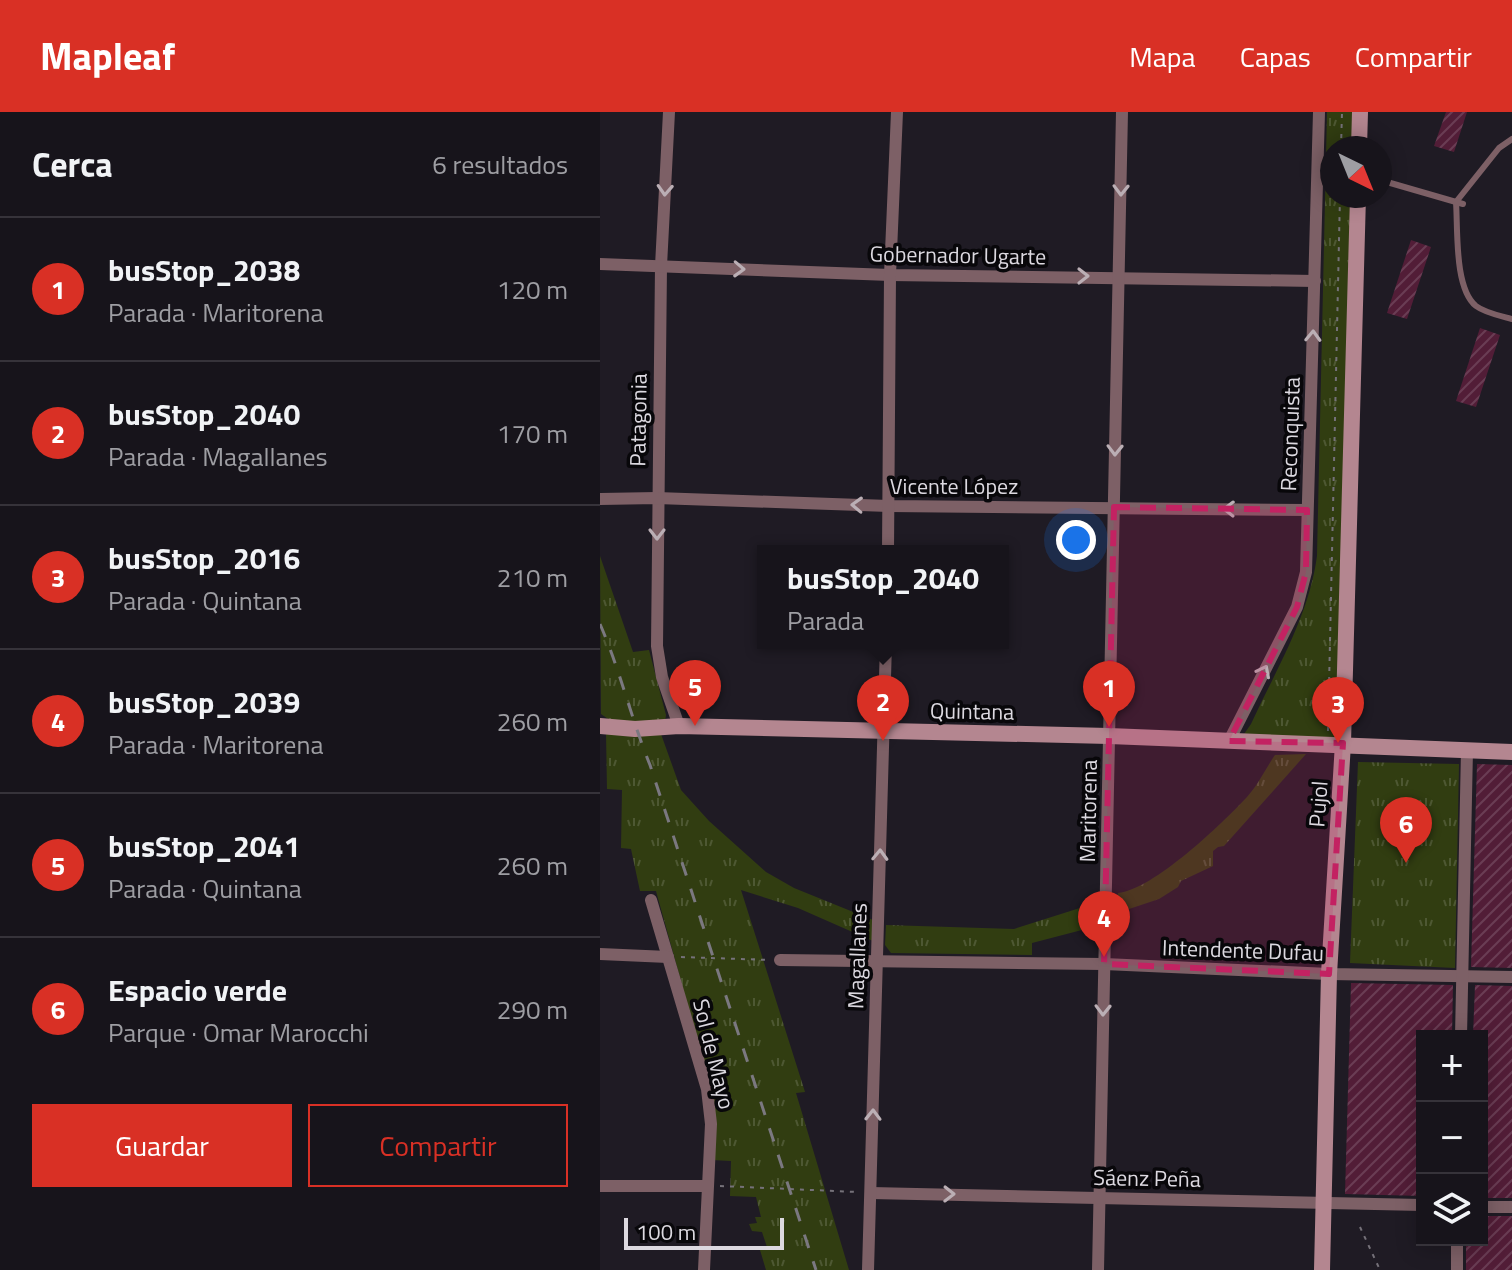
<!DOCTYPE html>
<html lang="es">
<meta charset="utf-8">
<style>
:root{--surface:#17141b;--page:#242128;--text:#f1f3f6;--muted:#9e9ea3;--line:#36333a;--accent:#d93025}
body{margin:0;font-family:"Titillium Web",sans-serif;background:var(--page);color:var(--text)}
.controls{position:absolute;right:24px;bottom:24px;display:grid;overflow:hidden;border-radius:0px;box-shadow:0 4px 20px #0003}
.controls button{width:72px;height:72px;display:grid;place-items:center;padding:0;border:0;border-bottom:2px solid var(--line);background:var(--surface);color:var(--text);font:40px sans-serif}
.compass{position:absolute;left:720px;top:24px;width:72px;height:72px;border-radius:50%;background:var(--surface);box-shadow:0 4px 20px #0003;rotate:137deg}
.scale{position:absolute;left:24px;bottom:20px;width:160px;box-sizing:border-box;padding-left:8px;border:4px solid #dcd9e0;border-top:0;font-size:22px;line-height:28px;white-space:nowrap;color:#dcd9e0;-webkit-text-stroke:6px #08070a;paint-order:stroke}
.you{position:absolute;left:476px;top:428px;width:28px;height:28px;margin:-20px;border:6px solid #fff;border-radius:50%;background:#1a73e8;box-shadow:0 0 0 12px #1a73e833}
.badge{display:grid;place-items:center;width:52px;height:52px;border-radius:50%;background:var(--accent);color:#fff;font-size:26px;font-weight:700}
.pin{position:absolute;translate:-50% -66px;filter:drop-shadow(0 2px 4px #0008)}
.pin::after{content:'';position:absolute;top:42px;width:28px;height:24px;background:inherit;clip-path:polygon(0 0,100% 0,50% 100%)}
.popup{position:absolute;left:157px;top:433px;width:252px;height:104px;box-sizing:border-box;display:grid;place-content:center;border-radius:0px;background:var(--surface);filter:drop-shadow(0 2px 6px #0005);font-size:26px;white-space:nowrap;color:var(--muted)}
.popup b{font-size:30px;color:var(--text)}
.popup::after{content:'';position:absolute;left:50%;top:100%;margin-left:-16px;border:16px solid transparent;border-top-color:var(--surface)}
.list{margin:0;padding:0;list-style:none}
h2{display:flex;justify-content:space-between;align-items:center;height:104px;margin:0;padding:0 32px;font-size:34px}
h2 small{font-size:26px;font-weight:400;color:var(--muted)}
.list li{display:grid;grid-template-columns:52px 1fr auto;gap:24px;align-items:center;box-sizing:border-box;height:144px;padding:0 32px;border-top:2px solid var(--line)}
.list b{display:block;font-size:30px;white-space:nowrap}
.list p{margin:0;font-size:26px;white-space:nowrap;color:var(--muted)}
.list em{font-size:26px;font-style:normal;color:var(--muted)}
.actions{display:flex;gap:16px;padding:24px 32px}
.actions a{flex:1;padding:18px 0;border:2px solid var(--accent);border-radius:0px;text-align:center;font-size:28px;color:var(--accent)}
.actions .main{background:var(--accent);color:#fff}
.icon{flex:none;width:44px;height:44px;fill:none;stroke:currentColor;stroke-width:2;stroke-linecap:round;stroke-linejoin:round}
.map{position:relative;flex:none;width:912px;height:1158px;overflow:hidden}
header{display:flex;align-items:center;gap:48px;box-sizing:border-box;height:112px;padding:0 40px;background:var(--accent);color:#fff}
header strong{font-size:38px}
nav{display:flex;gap:44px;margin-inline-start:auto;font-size:28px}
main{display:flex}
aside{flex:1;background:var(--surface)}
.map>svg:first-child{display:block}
.grass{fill:url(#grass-tufts)}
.building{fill:url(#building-hatch)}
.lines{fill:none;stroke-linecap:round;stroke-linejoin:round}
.path{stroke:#757179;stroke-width:2;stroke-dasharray:4 6;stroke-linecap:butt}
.lane{stroke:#7d6066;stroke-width:6}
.street{stroke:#7d6066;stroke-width:12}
.secondary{stroke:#b48690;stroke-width:16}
.rail{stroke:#7b7880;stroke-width:3;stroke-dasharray:14 14;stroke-linecap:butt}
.oneway{stroke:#bbafb5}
.marked{fill:#c32262;fill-opacity:0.2;stroke:#c32262;stroke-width:6;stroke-dasharray:16 10;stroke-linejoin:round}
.labels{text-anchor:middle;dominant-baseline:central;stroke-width:7;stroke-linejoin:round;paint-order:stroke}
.street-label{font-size:22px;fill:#dcd9e0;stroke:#08070a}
</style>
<header>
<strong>Mapleaf</strong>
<nav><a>Mapa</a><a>Capas</a><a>Compartir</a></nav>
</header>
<main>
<aside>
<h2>Cerca<small>6 resultados</small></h2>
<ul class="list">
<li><span class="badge">1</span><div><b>busStop_2038</b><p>Parada · Maritorena</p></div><em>120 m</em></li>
<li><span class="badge">2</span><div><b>busStop_2040</b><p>Parada · Magallanes</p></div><em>170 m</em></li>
<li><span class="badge">3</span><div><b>busStop_2016</b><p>Parada · Quintana</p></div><em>210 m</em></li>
<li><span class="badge">4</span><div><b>busStop_2039</b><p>Parada · Maritorena</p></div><em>260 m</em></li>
<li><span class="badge">5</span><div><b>busStop_2041</b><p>Parada · Quintana</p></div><em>260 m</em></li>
<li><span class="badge">6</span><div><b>Espacio verde</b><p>Parque · Omar Marocchi</p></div><em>290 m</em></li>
</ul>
<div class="actions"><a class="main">Guardar</a><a>Compartir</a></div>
</aside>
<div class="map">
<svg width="912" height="1158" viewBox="0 0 912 1158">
<defs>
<pattern id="grass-tufts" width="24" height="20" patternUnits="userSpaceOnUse" patternTransform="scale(2)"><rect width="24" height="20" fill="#313d11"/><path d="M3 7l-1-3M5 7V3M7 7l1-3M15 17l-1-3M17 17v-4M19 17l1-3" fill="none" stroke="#4e5833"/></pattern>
<pattern id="building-hatch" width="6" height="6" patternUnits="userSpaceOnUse" patternTransform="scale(2)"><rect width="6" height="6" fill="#521d37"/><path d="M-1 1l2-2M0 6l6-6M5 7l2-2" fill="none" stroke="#6a3d54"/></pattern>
</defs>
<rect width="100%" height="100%" fill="#1f1b24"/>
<g class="grass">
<path d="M 727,0 L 752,0 L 752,36 L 732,36 L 732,84 L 751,84 L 738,623 L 732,627 L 642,625 L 651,612 C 676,558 709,504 717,444 Z"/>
<path d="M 0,444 L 33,540 L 49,538 L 66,603 L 65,609 L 59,613 L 11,609 L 1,602 Z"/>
<path d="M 6,620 L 61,622 L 81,678 L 109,709 L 166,760 L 194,776 L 273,808 L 273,829 L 198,796 L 141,778 L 205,980 L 196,981 L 249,1158 L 166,1158 L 160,1138 L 168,1138 L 162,1120 L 152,1119 L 149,1112 L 157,1111 L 155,1105 L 161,1105 L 156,1085 L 130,1084 L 131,1049 L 112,1048 L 112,981 L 56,779 L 40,779 L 31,737 L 21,736 L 22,678 L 7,677 Z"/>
<path d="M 706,642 L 624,734 L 618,735 L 613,739 L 613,754 L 581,769 L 578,775 L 559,787 L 517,801 L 518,781 C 553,778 623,711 647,685 C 658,673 666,656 675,643 Z"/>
<path d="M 758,650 L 859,652 L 855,856 L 750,851 Z"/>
<path d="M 502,789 L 501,813 L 432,831 L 432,843 L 291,841 L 285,833 L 286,813 L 414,817 Z"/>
</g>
<g class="building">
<path d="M 846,0 L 867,0 L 854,40 L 834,34 Z"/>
<path d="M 811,128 L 831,135 L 807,207 L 787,201 Z"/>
<path d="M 880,216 L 900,223 L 876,295 L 856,289 Z"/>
<path d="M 877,652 L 912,653 L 912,856 L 871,855 Z"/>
<path d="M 751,871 L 853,873 L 852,924 L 822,924 L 822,1084 L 745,1082 Z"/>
<path d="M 875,873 L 912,874 L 912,1086 L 882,1086 L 882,924 L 873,924 Z"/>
<path d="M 882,1104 L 912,1104 L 912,1158 L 866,1158 L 866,1128 L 882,1128 Z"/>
</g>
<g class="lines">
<g class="path">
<path d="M 741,36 L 742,0"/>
<path d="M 728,619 L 740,84"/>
<path d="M 81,845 L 170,848"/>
<path d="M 120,1074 L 258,1080"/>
<path d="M 760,1115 L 780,1158"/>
</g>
<g class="lane">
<path d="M 912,27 L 899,36 L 856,90 C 858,117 854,176 876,194 C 885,201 901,204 912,207"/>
<path d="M 780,68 L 863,92"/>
</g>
<g class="street">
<path d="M 69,0 L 61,154 L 57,534 L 62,565 L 79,614"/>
<path d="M 0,152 L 290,163 L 715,169"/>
<path d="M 0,387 L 57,386 L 289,394 L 707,398"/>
<path d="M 288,439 L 290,163 L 297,0"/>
<path d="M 629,629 L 697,495 L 706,460 L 719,0"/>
<path d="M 51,788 L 107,977 L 111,1012 L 104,1158"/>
<path d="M 0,842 L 68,845"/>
<path d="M 180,848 L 504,852 L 729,862 L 912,865"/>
<path d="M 861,924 L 867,638"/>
<path d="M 0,1074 L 107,1074"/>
<path d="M 271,1081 L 822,1093"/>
<path d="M 882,1095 L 912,1095"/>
<path d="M 268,1158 L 286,531"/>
<path d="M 498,1158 L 522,0"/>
<path d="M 857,1158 L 857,1128"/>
</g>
<g class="secondary">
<path d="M 759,36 L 760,0"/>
<path d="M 0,614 L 35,617 L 79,614 L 509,624 L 912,640"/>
<path d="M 722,1158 L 729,862 L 743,631 L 758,84"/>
</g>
<path class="rail" d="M 0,512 C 20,558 31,606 50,653 L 216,1158"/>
</g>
<defs><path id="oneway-chevron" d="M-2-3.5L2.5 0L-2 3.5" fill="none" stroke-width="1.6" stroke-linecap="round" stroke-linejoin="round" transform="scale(2)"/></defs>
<g class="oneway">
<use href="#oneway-chevron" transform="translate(65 78) rotate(93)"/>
<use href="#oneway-chevron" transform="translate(521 78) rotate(91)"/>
<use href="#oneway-chevron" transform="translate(139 157) rotate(2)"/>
<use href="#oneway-chevron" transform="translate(483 164)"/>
<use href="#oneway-chevron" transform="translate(713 224) rotate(-88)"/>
<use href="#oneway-chevron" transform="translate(515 338) rotate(91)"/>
<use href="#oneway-chevron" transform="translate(257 393) rotate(-178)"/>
<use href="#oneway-chevron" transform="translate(629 397) rotate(-179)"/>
<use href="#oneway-chevron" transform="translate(57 422) rotate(90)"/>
<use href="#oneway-chevron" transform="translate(664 559) rotate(-63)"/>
<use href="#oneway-chevron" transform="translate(280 743) rotate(-88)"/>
<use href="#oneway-chevron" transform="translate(503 898) rotate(91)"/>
<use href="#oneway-chevron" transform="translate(273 1003) rotate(-89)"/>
<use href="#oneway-chevron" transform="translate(349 1082) rotate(1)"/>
</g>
<path class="marked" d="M 514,395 L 707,398 L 706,460 L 697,495 L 629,629 L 743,631 L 729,862 L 504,852 Z"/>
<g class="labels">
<g class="street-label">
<text transform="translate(358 143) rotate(1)">Gobernador Ugarte</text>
<text transform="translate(38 308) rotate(-89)">Patagonia</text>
<text transform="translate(690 322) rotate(-88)">Reconquista</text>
<text x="354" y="374">Vicente López</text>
<text transform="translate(372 599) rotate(1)">Quintana</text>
<text transform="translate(718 692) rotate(-86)">Pujol</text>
<text transform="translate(488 699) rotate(-89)">Maritorena</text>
<text transform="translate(643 838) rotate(2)">Intendente Dufau</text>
<text transform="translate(257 844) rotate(-88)">Magallanes</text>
<text transform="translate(114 942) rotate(76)">Sol de Mayo</text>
<text transform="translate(547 1066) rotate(1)">Sáenz Peña</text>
</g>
</g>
</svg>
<div class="controls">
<button>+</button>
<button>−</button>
<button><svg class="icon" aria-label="layers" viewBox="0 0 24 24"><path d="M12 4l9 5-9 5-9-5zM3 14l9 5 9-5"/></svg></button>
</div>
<svg class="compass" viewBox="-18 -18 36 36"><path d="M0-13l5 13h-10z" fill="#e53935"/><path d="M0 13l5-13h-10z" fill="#9e9ea3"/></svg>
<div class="scale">100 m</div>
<div class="you"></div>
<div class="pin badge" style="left:509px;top:615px">1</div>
<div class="pin badge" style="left:283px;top:629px">2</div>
<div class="popup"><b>busStop_2040</b>Parada</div>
<div class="pin badge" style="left:738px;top:631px">3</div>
<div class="pin badge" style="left:504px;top:845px">4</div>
<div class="pin badge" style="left:95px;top:614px">5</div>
<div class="pin badge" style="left:806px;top:751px">6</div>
</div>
</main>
